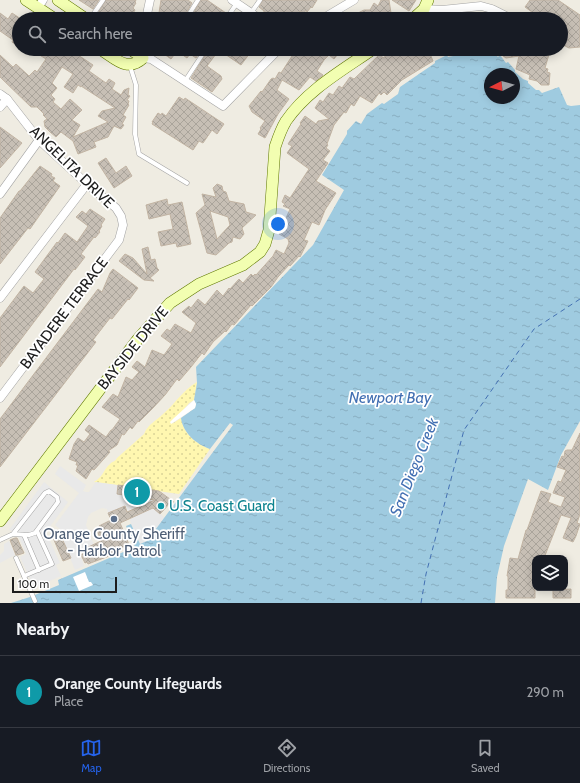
<!DOCTYPE html>
<style>
:root{--surface:#171b24;--page:#20242c;--text:#f1f3f6;--muted:#9ea1a6;--line:#363941;--accent:#2563eb}
body{margin:0;font-family:Cabin,sans-serif;background:var(--page);color:var(--text)}
.controls{position:absolute;right:12px;bottom:12px;display:grid;overflow:hidden;border-radius:8px;box-shadow:0 2px 10px #0003}
.controls button{width:36px;height:36px;display:grid;place-items:center;padding:0;border:0;border-bottom:1px solid var(--line);background:var(--surface);color:var(--text);font:20px sans-serif}
.compass{position:absolute;left:484px;top:68px;width:36px;height:36px;border-radius:50%;background:var(--surface);box-shadow:0 2px 10px #0003;rotate:264deg}
.scale{position:absolute;left:12px;bottom:10px;width:105px;box-sizing:border-box;padding-left:4px;border:2px solid #1d1d1d;border-top:0;font-size:11px;line-height:14px;white-space:nowrap;color:#1d1d1d;-webkit-text-stroke:3px #fff;paint-order:stroke}
.you{position:absolute;left:278px;top:224px;width:14px;height:14px;margin:-10px;border:3px solid #fff;border-radius:50%;background:#1a73e8;box-shadow:0 0 0 6px #1a73e833}
.badge{display:grid;place-items:center;width:26px;height:26px;border-radius:50%;background:var(--accent);color:#fff;font-size:13px;font-weight:700}
.pin{position:absolute;translate:-50% -50%;border:2px solid #fff;box-shadow:0 1px 4px #0006}
.list{margin:0;padding:0;list-style:none}
h2{display:flex;justify-content:space-between;align-items:center;height:52px;margin:0;padding:0 16px;font-size:17px}
h2 small{font-size:13px;font-weight:400;color:var(--muted)}
.list li{display:grid;grid-template-columns:26px 1fr auto;gap:12px;align-items:center;box-sizing:border-box;height:72px;padding:0 16px;border-top:1px solid var(--line)}
.list b{display:block;font-size:15px;white-space:nowrap}
.list p{margin:0;font-size:13px;white-space:nowrap;color:var(--muted)}
.list em{font-size:13px;font-style:normal;color:var(--muted)}
.icon{flex:none;width:22px;height:22px;fill:none;stroke:currentColor;stroke-width:2;stroke-linecap:round;stroke-linejoin:round}
.map{position:relative;flex:none;width:580px;height:603px;overflow:hidden}
.search{position:absolute;background:var(--surface);box-shadow:0 2px 10px #0003;left:12px;right:12px;top:12px;height:44px;display:flex;align-items:center;gap:10px;box-sizing:border-box;padding:0 14px;border-radius:22px;color:var(--muted);font-size:15px}
.sheet{height:124px;background:var(--surface)}
nav{display:flex;justify-content:space-around;align-items:center;box-sizing:border-box;height:56px;border-top:1px solid var(--line);background:var(--surface);font-size:11px;color:var(--muted)}
nav a{display:grid;justify-items:center;gap:2px}
nav .on{color:var(--accent)}
.map>svg:first-child{display:block}
.sand{fill:url(#sand-dots)}
.parking{fill:#e9e9e9}
.water{fill:url(#water-ripples);fill-rule:evenodd}
.pier{fill:#fff}
.lines{fill:none;stroke-linecap:round;stroke-linejoin:round}
.ferry{stroke:#4370b3;stroke-width:1;stroke-dasharray:5 4;stroke-linecap:butt}
.building{fill:url(#building-cross-hatch);stroke:#c2b4a3;fill-rule:evenodd}
.lane-casing{stroke:#a4a4a4;stroke-width:5}
.street-casing{stroke:#a4a4a4;stroke-width:9}
.secondary-casing{stroke:#5f7800;stroke-width:12}
.lane{stroke:#fff;stroke-width:4}
.street{stroke:#fff;stroke-width:8}
.secondary{stroke:#f2feb1;stroke-width:11}
.culture-dot{fill:#0f9aa8;stroke:#fff;stroke-width:1.5}
.service-dot{fill:#5c6f8a;stroke:#fff;stroke-width:1.5}
.labels{text-anchor:middle;dominant-baseline:central;stroke-width:3.5;stroke-linejoin:round;paint-order:stroke}
.street-label{font-size:15px;fill:#1d1d1d;stroke:#fff}
.culture-label{font-size:15px;fill:#0d838f;stroke:#fff;text-anchor:start}
.service-label{font-size:15px;fill:#4e5e75;stroke:#fff}
.water-label{font-size:16px;font-style:italic;fill:#4370b3;stroke:#fff}
</style>
<div class="map">
<svg width="580" height="603" viewBox="0 0 580 603">
<defs>
<pattern id="sand-dots" width="8" height="8" patternUnits="userSpaceOnUse"><rect width="8" height="8" fill="#fff7b0"/><path d="M2 2h.1M6 6h.1" fill="none" stroke="#dad397" stroke-width="1.8" stroke-linecap="round"/></pattern>
<pattern id="water-ripples" width="26" height="14" patternUnits="userSpaceOnUse"><rect width="26" height="14" fill="#9fcbe0"/><path d="M2 4q2-2 4 0t4 0M15 11q2-2 4 0t4 0" fill="none" stroke="#88aec0"/></pattern>
<pattern id="building-cross-hatch" width="8" height="8" patternUnits="userSpaceOnUse"><rect width="8" height="8" fill="#c7bfb5"/><path d="M0 0l8 8M0 8l8-8" fill="none" stroke="#aaa49b"/></pattern>
</defs>
<rect width="100%" height="100%" fill="#efece2"/>
<path class="sand" d="M 197,382 L 194,400 L 189,403 L 172,424 L 181,418 C 183,433 196,444 210,449 L 179,494 L 94,482 C 104,476 103,470 110,464 C 113,461 115,462 117,458 L 144,434 C 148,424 156,421 163,414 C 175,404 183,390 197,382 Z"/>
<g class="parking">
<path d="M 60,466 L 86,485 L 83,491 L 86,492 L 89,492 L 96,482 L 118,485 L 117,494 L 155,500 L 156,503 L 153,508 L 165,518 L 147,541 L 140,544 L 131,524 L 130,519 L 146,511 L 143,505 L 128,511 L 125,506 L 108,513 L 107,509 L 102,508 L 91,513 L 88,517 L 86,525 L 94,545 L 79,551 L 84,566 L 75,570 L 59,530 L 60,529 L 55,525 L 79,493 L 55,474 Z"/>
<path d="M 44,482 L 68,502 L 46,532 L 60,563 L 56,565 L 61,576 L 34,588 L 20,557 L 26,554 L 18,535 L 14,532 L 9,530 Z"/>
<path d="M 9,541 L 15,555 L 0,563 L 0,555 L 4,551 L 4,544 Z"/>
</g>
<path class="water" d="M 489,49 L 498,57 L 500,55 L 506,63 L 508,62 L 515,70 L 515,72 L 523,79 L 528,81 L 528,83 L 536,90 L 539,90 L 542,93 L 559,87 L 567,105 L 571,106 L 580,105 L 580,421 L 561,455 L 548,490 L 528,479 L 504,546 L 497,577 L 495,603 L 11,603 L 30,597 L 59,585 L 58,580 L 135,547 L 126,526 L 131,524 L 140,544 L 147,541 L 233,425 L 230,423 L 210,449 C 196,444 183,433 181,418 L 195,408 L 196,404 L 194,400 L 197,383 L 196,367 L 313,245 L 344,190 L 322,175 L 347,134 L 347,131 L 356,121 L 361,124 L 367,114 L 382,103 L 384,104 L 398,94 L 400,87 L 435,63 L 435,61 L 447,55 L 448,57 ZM 490,74 L 514,74 L 514,98 L 490,98 Z"/>
<g class="pier">
<path d="M 194,400 L 196,404 L 195,408 L 171,424 L 170,422 L 174,418 Z"/>
<path d="M 85,572 L 89,582 L 91,582 L 93,585 L 79,591 L 73,577 Z"/>
</g>
<g class="lines">
<path class="ferry" d="M 421,603 L 426,574 L 464,430 L 534,329 L 580,299"/>
</g>
<g class="building">
<path d="M 79,0 L 99,0 L 93,9 Z"/>
<path d="M 106,0 L 136,0 L 135,2 L 136,3 L 133,8 L 135,10 L 132,15 L 132,19 L 101,19 L 96,16 Z"/>
<path d="M 161,0 L 188,0 L 192,3 L 183,19 L 158,19 Z"/>
<path d="M 201,0 L 207,0 L 226,13 L 223,19 L 190,19 Z"/>
<path d="M 263,0 L 317,0 L 312,8 L 311,7 L 307,12 L 306,10 L 304,13 L 300,11 L 295,19 L 274,19 L 264,13 L 264,11 L 259,7 Z"/>
<path d="M 381,0 L 389,0 L 391,13 L 387,19 L 354,19 L 358,13 L 364,10 L 370,10 L 374,3 L 378,6 Z"/>
<path d="M 392,0 L 416,0 L 409,11 Z"/>
<path d="M 530,0 L 558,0 L 580,15 L 580,47 L 569,48 L 561,44 L 561,19 L 537,19 L 534,17 L 536,15 L 525,7 Z"/>
<path d="M 0,13 L 8,19 L 12,13 L 21,19 L 19,19 L 16,25 L 19,27 L 19,47 L 12,42 L 13,40 L 0,31 Z"/>
<path d="M 30,49 L 69,49 L 93,65 L 89,71 L 106,83 L 109,79 L 115,83 L 112,89 L 121,95 L 124,90 L 129,88 L 128,95 L 130,96 L 127,100 L 129,101 L 128,104 L 129,105 L 123,115 L 126,117 L 122,124 L 124,125 L 121,129 L 114,126 L 108,137 L 94,142 L 96,147 L 78,154 L 73,141 L 61,132 L 56,137 L 50,132 L 45,127 L 44,121 L 47,119 L 43,115 L 44,114 L 37,107 L 31,107 L 0,77 L 0,55 L 13,67 L 16,64 L 29,76 L 35,70 L 37,72 L 46,59 ZM 62,67 L 73,74 L 64,87 L 73,93 L 78,85 L 81,87 L 81,86 L 115,108 L 102,111 L 98,116 L 108,122 L 73,137 L 80,125 L 72,120 L 82,110 L 70,99 L 61,109 L 53,102 L 55,99 L 51,95 L 57,88 L 52,83 Z"/>
<path d="M 168,49 L 202,49 L 196,58 L 190,54 L 187,58 L 177,51 L 171,59 L 164,54 Z"/>
<path d="M 209,49 L 253,49 L 241,65 L 219,50 L 207,66 L 221,76 L 222,79 L 212,92 L 191,78 Z"/>
<path d="M 303,49 L 342,49 L 334,59 L 329,55 L 324,60 L 317,71 L 323,75 L 316,81 L 310,77 L 299,90 L 282,80 L 277,90 L 289,99 L 278,114 L 265,138 L 258,134 L 261,129 L 260,128 L 265,121 L 252,112 L 249,106 L 261,91 L 262,92 L 271,79 L 273,78 L 275,79 L 279,72 L 281,73 L 294,53 L 296,54 L 298,52 L 300,53 Z"/>
<path d="M 395,49 L 428,49 L 433,61 L 402,80 L 387,95 L 384,92 L 381,95 L 379,93 L 372,103 L 360,96 L 354,106 L 351,104 L 346,113 L 344,112 L 334,125 L 327,144 L 328,145 L 326,148 L 330,151 L 323,160 L 328,163 L 316,181 L 336,193 L 325,210 L 319,225 L 312,222 L 304,240 L 308,241 L 300,257 L 299,256 L 290,266 L 289,265 L 278,277 L 271,287 L 252,306 L 251,305 L 234,325 L 232,324 L 226,332 L 225,331 L 213,342 L 204,355 L 202,353 L 191,367 L 179,381 L 177,379 L 165,395 L 152,409 L 139,422 L 138,421 L 132,429 L 130,427 L 124,435 L 122,434 L 117,445 L 108,451 L 110,452 L 94,470 L 92,469 L 86,479 L 76,471 L 78,465 L 76,465 L 77,462 L 69,459 L 74,444 L 78,438 L 84,442 L 90,434 L 85,430 L 89,425 L 106,437 L 111,430 L 112,430 L 120,419 L 102,407 L 113,394 L 118,397 L 126,377 L 132,380 L 139,372 L 132,367 L 137,361 L 145,367 L 152,350 L 164,355 L 172,344 L 161,336 L 167,329 L 170,331 L 175,324 L 191,333 L 196,323 L 182,312 L 189,306 L 191,308 L 198,299 L 205,305 L 217,290 L 223,296 L 229,288 L 230,289 L 239,279 L 243,283 L 251,274 L 253,276 L 255,274 L 256,275 L 273,256 L 276,250 L 284,254 L 289,243 L 288,239 L 279,234 L 290,209 L 283,206 L 285,204 L 282,202 L 285,195 L 290,198 L 309,169 L 287,153 L 292,146 L 288,144 L 301,124 L 300,123 L 305,116 L 316,124 L 318,121 L 329,119 L 315,108 L 320,100 L 323,102 L 329,93 L 333,95 L 339,86 L 342,88 L 350,77 L 354,79 L 380,54 L 383,58 Z"/>
<path d="M 504,49 L 544,49 L 550,51 L 545,68 L 548,69 L 547,72 L 550,73 L 549,85 L 541,85 L 537,81 L 529,79 L 530,75 L 516,69 L 519,56 L 506,58 L 503,56 Z"/>
<path d="M 179,97 L 184,100 L 185,98 L 224,124 L 217,134 L 212,130 L 203,143 L 199,141 L 193,150 L 152,124 L 153,122 L 152,122 L 158,113 L 161,115 L 162,113 L 166,116 Z"/>
<path d="M 0,127 L 22,143 L 0,168 Z"/>
<path d="M 106,158 L 116,173 L 126,166 L 132,176 L 114,188 L 98,163 Z"/>
<path d="M 40,166 L 52,174 L 51,176 L 55,178 L 53,181 L 60,186 L 30,229 L 28,228 L 0,264 L 0,218 L 19,191 L 20,191 Z"/>
<path d="M 217,184 L 222,186 L 223,191 L 226,192 L 229,201 L 244,204 L 246,212 L 256,215 L 242,228 L 244,234 L 240,239 L 233,237 L 232,242 L 229,243 L 216,255 L 207,253 L 196,213 L 205,205 L 202,194 L 216,197 L 213,188 ZM 210,211 L 228,217 L 230,225 L 217,239 Z"/>
<path d="M 167,199 L 168,205 L 182,202 L 191,244 L 177,247 L 176,243 L 161,246 L 158,232 L 173,229 L 170,214 L 149,219 L 146,205 Z"/>
<path d="M 90,209 L 105,219 L 101,225 L 102,226 L 99,231 L 100,232 L 95,238 L 94,237 L 81,254 L 85,257 L 75,270 L 74,269 L 0,367 L 0,318 L 24,286 L 33,293 L 44,279 L 35,272 L 57,242 L 58,243 L 65,233 L 77,242 L 88,226 L 76,217 L 82,211 L 86,214 Z"/>
<path d="M 148,247 L 151,260 L 155,259 L 157,268 L 159,270 L 150,278 L 154,281 L 144,280 L 119,261 L 125,254 L 133,258 L 147,274 L 142,249 Z"/>
<path d="M 113,269 L 138,288 L 129,300 L 128,299 L 112,319 L 110,318 L 93,340 L 96,342 L 0,467 L 0,419 L 98,289 L 102,292 L 110,273 Z"/>
<path d="M 580,433 L 580,514 L 577,523 L 580,524 L 576,536 L 573,542 L 563,538 L 571,518 L 561,515 L 544,558 L 535,558 L 535,598 L 506,598 L 506,590 L 508,590 L 508,576 L 507,576 L 510,558 L 518,559 L 526,530 L 527,530 L 541,491 L 551,494 L 548,502 L 561,507 L 565,497 L 553,493 L 558,481 L 561,482 L 566,470 L 557,467 L 562,456 L 564,457 L 565,451 L 567,450 L 572,450 Z"/>
<path d="M 118,485 L 159,491 L 174,502 L 171,502 L 160,514 L 153,508 L 120,523 L 124,532 L 126,532 L 128,536 L 126,537 L 129,545 L 115,550 L 117,553 L 88,564 L 87,562 L 85,563 L 81,555 L 84,553 L 82,550 L 101,541 L 97,530 L 100,529 L 99,526 L 111,520 L 108,513 L 125,506 L 127,512 L 155,500 L 117,494 Z"/>
<path d="M 58,530 L 71,558 L 63,561 L 51,533 Z"/>
<path d="M 15,538 L 17,538 L 24,553 L 18,555 L 16,555 L 10,540 Z"/>
<path d="M 571,589 L 571,598 L 553,598 L 553,590 Z"/>
</g>
<g class="lines">
<defs>
<g id="lane">
<path d="M 251,13 L 260,0"/>
<path d="M 90,19 L 103,0"/>
<path d="M 186,19 L 198,0"/>
<path d="M 226,19 L 237,3"/>
<path d="M 130,66 L 136,85 L 135,134 L 139,154 L 187,183"/>
<path d="M 185,81 L 206,49"/>
<path d="M 24,535 L 39,570"/>
<path d="M 0,540 L 13,534 L 29,535 L 35,533 L 58,502 L 57,497 L 49,491 L 45,493 L 13,534"/>
<path d="M 16,558 L 35,601"/>
<path d="M 24,576 L 52,564 L 37,531"/>
</g>
<g id="street">
<path d="M 232,0 L 260,19"/>
<path d="M 38,8 L 43,0"/>
<path d="M 424,9 L 442,10 L 481,6 L 492,9 L 512,19"/>
<path d="M 146,19 L 150,0"/>
<path d="M 322,19 L 354,0"/>
<path d="M 141,49 L 143,58 L 151,59 L 223,106 L 279,49"/>
<path d="M 0,94 L 7,99 L 39,140 L 87,184 L 116,208 L 121,216 L 123,225 L 119,240 L 0,398"/>
<path d="M 0,107 L 7,99"/>
<path d="M 0,194 L 39,140"/>
<path d="M 0,298 L 87,184"/>
</g>
<g id="secondary">
<path d="M 26,0 L 55,19"/>
<path d="M 58,0 L 86,19"/>
<path d="M 413,19 L 424,9 L 428,0"/>
<path d="M 100,49 C 115,58 127,73 143,58 L 130,49"/>
<path d="M 0,521 L 138,339 L 170,303 L 199,284 L 243,265 L 260,252 L 265,244 L 269,230 L 275,147 C 278,138 281,129 286,121 C 307,90 343,70 373,49"/>
</g>
</defs>
<use href="#lane" class="lane-casing"/>
<use href="#street" class="street-casing"/>
<use href="#secondary" class="secondary-casing"/>
<use href="#lane" class="lane"/>
<use href="#street" class="street"/>
<use href="#secondary" class="secondary"/>
</g>
<circle class="culture-dot" cx="161" cy="506" r="4"/>
<circle class="service-dot" cx="114" cy="519" r="4"/>
<g class="labels">
<g class="street-label">
<text transform="translate(72 167) rotate(44)">ANGELITA DRIVE</text>
<text transform="translate(64 313) rotate(-53)">BAYADERE TERRACE</text>
<text transform="translate(133 348) rotate(-51)">BAYSIDE DRIVE</text>
</g>
<g class="culture-label">
<text x="169" y="506">U.S. Coast Guard</text>
</g>
<g class="service-label">
<text x="114" y="534">Orange County Sheriff<tspan x="114" dy="17">- Harbor Patrol</tspan></text>
</g>
<g class="water-label">
<text x="390" y="397">Newport Bay</text>
<text transform="translate(414 467) rotate(-68)">San Diego Creek</text>
</g>
</g>
</svg>
<div class="controls">
<button><svg class="icon" aria-label="layers" viewBox="0 0 24 24"><path d="M12 4l9 5-9 5-9-5zM3 14l9 5 9-5"/></svg></button>
</div>
<svg class="compass" viewBox="-18 -18 36 36"><path d="M0-13l5 13h-10z" fill="#e53935"/><path d="M0 13l5-13h-10z" fill="#9ea1a6"/></svg>
<div class="scale">100 m</div>
<div class="you"></div>
<div class="pin badge" style="left:137px;top:492px;background:#0f9aa8">1</div>
<div class="search"><svg class="icon" aria-label="search" viewBox="0 0 24 24"><circle cx="10" cy="10" r="6"/><path d="M15 15l6 6"/></svg>Search here</div>
</div>
<section class="sheet">
<h2>Nearby<small></small></h2>
<ul class="list">
<li><span class="badge" style="background:#0f9aa8">1</span><div><b>Orange County Lifeguards</b><p>Place</p></div><em>290 m</em></li>
</ul>
</section>
<nav>
<a class="on"><svg class="icon" aria-label="map" viewBox="0 0 24 24"><path d="M3 6l6-2 6 2 6-2v14l-6 2-6-2-6 2zM9 4v14M15 6v14"/></svg>Map</a>
<a><svg class="icon" aria-label="directions" viewBox="0 0 24 24"><path d="M12 3l9 9-9 9-9-9zM9 14v-3h6M13 9l2 2-2 2"/></svg>Directions</a>
<a><svg class="icon" aria-label="saved" viewBox="0 0 24 24"><path d="M7 4h10v16l-5-4-5 4z"/></svg>Saved</a>
</nav>
